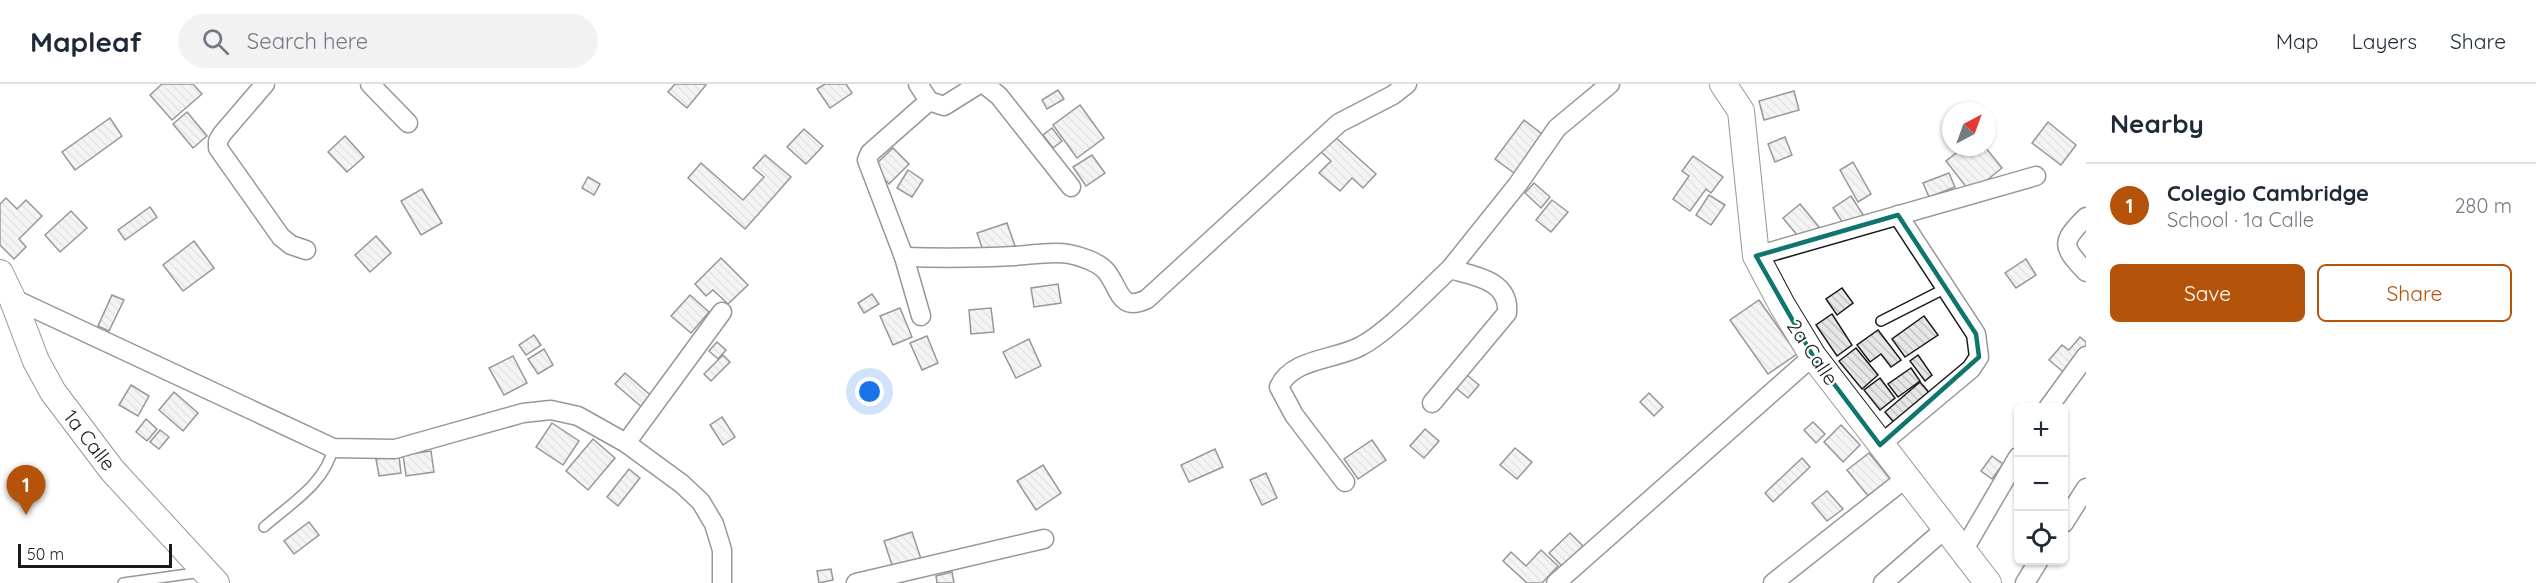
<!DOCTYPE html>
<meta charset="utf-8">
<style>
:root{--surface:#fff;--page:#f2f2f3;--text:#1f2937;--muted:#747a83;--line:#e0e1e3;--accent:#b45309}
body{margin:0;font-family:Quicksand,sans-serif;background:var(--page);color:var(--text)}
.controls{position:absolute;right:18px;bottom:18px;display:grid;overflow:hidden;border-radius:9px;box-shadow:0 2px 4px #0004}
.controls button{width:54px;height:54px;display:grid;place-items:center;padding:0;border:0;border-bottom:2px solid var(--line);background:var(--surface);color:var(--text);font:30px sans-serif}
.compass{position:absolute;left:1942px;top:18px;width:54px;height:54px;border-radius:50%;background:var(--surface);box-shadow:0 2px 4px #0004;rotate:41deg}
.scale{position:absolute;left:18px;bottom:15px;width:154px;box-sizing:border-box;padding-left:6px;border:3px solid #1a1a1a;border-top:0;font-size:16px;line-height:21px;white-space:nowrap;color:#1a1a1a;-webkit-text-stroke:4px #fff;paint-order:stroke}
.you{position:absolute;left:870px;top:308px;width:21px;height:21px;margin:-15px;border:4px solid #fff;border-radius:50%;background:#1a73e8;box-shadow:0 0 0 9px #1a73e833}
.badge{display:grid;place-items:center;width:39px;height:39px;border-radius:50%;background:var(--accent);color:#fff;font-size:20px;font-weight:700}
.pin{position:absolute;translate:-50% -50px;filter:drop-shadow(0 2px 3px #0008)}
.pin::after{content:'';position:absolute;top:32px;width:21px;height:18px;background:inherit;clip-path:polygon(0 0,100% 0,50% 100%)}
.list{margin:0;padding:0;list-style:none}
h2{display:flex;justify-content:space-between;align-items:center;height:78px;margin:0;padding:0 24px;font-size:26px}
h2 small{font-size:20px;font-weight:400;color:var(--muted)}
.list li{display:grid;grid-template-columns:39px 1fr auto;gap:18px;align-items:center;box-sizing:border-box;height:84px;padding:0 24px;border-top:2px solid var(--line)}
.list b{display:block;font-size:22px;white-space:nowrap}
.list p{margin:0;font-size:20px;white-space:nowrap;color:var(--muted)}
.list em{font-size:20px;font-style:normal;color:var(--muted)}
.actions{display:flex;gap:12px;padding:18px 24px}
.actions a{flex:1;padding:14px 0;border:2px solid var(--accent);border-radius:9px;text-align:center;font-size:21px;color:var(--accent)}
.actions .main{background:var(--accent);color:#fff}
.icon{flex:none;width:33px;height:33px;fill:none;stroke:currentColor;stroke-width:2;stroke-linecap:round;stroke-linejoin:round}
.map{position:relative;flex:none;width:2086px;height:499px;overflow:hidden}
header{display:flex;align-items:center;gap:36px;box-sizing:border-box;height:84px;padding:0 30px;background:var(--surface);border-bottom:2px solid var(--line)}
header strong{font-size:28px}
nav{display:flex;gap:33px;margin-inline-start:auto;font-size:21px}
.search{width:420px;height:54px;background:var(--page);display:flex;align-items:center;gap:15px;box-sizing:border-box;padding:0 21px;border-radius:33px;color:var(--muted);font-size:22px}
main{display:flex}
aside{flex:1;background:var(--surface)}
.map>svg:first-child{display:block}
.building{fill:url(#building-back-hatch);stroke:#1a1a1a;stroke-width:1.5}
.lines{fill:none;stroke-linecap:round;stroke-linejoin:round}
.lane-casing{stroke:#1a1a1a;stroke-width:12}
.street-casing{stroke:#1a1a1a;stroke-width:21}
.secondary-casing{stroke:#1a1a1a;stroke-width:28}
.lane{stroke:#fff;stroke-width:9}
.street{stroke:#fff;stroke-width:18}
.secondary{stroke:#fff;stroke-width:26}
.marked{fill:none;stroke:#0f766e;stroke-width:4.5;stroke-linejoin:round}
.labels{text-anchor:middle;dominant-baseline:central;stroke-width:4.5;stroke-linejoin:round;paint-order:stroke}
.street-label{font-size:20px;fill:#1a1a1a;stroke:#fff}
</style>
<header>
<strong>Mapleaf</strong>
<div class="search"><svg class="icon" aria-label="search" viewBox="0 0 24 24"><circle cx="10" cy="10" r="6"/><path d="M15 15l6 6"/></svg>Search here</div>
<nav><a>Map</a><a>Layers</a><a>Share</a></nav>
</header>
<main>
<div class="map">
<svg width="2086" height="499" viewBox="0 0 2086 499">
<defs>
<pattern id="building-back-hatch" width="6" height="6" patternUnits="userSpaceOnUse" patternTransform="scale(1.5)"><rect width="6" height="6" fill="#e6e6e6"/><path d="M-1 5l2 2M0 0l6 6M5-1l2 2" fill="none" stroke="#c5c5c5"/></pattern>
</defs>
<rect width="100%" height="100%" fill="#fff"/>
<g class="building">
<path d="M 162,0 L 193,0 L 202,10 L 172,36 L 150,11 Z"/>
<path d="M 675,0 L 705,0 L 706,1 L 687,24 L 668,8 Z"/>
<path d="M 825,0 L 846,0 L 852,9 L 830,24 L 817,5 Z"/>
<path d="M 1058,6 L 1064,15 L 1047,25 L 1042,16 Z"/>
<path d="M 1794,7 L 1799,26 L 1764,36 L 1759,17 Z"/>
<path d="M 1080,21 L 1104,54 L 1077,74 L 1053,41 Z"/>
<path d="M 187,28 L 207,52 L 193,64 L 173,40 Z"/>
<path d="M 110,34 L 122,52 L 75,86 L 62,68 Z"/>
<path d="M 1524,36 L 1542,50 L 1514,89 L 1495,75 Z"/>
<path d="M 2048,38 L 2076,61 L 2061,81 L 2032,59 Z"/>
<path d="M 1052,44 L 1062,57 L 1053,64 L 1043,51 Z"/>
<path d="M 804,45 L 823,62 L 806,80 L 787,63 Z"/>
<path d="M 345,52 L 364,73 L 347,88 L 328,68 Z"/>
<path d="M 1334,52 L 1376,90 L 1363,104 L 1352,94 L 1340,107 L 1319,89 L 1331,77 L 1320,67 Z"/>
<path d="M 1785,53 L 1792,71 L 1775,78 L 1768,60 Z"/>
<path d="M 1964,63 L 1985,63 L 2002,84 L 1971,109 L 1946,77 Z"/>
<path d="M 893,64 L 909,80 L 889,100 L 873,83 Z"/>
<path d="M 765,71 L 791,93 L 745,145 L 688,94 L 701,79 L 743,116 L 764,93 L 753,84 Z"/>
<path d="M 1092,71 L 1105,89 L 1086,102 L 1073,83 Z"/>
<path d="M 1693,72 L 1723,93 L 1711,109 L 1706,105 L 1690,127 L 1673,115 L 1689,92 L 1682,87 Z"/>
<path d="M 1853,78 L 1871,110 L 1858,118 L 1840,86 Z"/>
<path d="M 908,86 L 923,96 L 912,113 L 897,104 Z"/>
<path d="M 1949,89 L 1955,103 L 1929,113 L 1923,99 Z"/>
<path d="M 588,93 L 600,100 L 594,111 L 582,104 Z"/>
<path d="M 1534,99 L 1550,113 L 1541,124 L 1525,109 Z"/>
<path d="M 422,105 L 442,139 L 421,151 L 401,117 Z"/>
<path d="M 1709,111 L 1725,121 L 1711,141 L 1696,131 Z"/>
<path d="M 1851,112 L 1865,134 L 1847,145 L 1833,124 Z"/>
<path d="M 6,114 L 17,125 L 26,116 L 42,132 L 19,155 L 26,163 L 14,175 L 0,161 L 0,120 Z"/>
<path d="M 1552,116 L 1568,128 L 1551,148 L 1536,136 Z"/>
<path d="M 1800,120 L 1819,143 L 1802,157 L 1783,134 Z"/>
<path d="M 150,123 L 157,133 L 125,156 L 118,146 Z"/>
<path d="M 71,127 L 87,144 L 60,168 L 45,151 Z"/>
<path d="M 1007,139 L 1015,162 L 985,172 L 977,149 Z"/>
<path d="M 376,152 L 391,169 L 370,188 L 355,171 Z"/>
<path d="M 194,157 L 214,184 L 183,207 L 163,181 Z"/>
<path d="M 721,174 L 748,201 L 728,220 L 713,206 L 706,212 L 695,200 Z"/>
<path d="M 2026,175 L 2036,191 L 2016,204 L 2005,189 Z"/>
<path d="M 1058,200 L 1061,219 L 1034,223 L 1031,204 Z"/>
<path d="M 1842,204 L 1853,219 L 1837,231 L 1826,215 Z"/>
<path d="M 872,210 L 879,220 L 864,229 L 858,219 Z"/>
<path d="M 112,211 L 124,216 L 109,247 L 98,242 Z"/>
<path d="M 690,211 L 709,228 L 691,249 L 671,232 Z"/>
<path d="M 1759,216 L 1797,270 L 1768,290 L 1730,236 Z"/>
<path d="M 900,224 L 912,253 L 893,261 L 880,232 Z"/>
<path d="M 991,224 L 994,248 L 971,250 L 969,226 Z"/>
<path d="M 1832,230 L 1852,261 L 1837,272 L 1816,241 Z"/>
<path d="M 1924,232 L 1938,251 L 1905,273 L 1892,255 Z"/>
<path d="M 1878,246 L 1901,276 L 1891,283 L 1881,270 L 1870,278 L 1857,261 Z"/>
<path d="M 534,251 L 541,261 L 526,271 L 519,261 Z"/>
<path d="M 927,252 L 938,279 L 922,286 L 910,259 Z"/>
<path d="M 2080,253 L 2086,258 L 2086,269 L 2067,291 L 2049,276 L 2062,261 L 2069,266 Z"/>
<path d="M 1029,255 L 1041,282 L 1016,294 L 1003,268 Z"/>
<path d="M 717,258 L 726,266 L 718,275 L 709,267 Z"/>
<path d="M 1856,264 L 1878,291 L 1862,305 L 1839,277 Z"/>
<path d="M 544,265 L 553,281 L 538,290 L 528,275 Z"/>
<path d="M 723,271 L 730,278 L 711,297 L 704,290 Z"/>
<path d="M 1918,271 L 1932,291 L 1925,297 L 1910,277 Z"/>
<path d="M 513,272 L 527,299 L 504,311 L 489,284 Z"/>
<path d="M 1911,284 L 1920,297 L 1898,313 L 1888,300 Z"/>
<path d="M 625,289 L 655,315 L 645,326 L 615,300 Z"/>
<path d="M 1467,291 L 1479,301 L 1468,314 L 1456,304 Z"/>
<path d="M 1880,294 L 1895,314 L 1880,326 L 1864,306 Z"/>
<path d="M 1920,298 L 1932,312 L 1897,342 L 1885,328 Z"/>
<path d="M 131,301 L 149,312 L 138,332 L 119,321 Z"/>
<path d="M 174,308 L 198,329 L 183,347 L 159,326 Z"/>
<path d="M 1649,309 L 1663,323 L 1654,332 L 1640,318 Z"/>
<path d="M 722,333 L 735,353 L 723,361 L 710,341 Z"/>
<path d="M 146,335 L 157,345 L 147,357 L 136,348 Z"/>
<path d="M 1813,338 L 1825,350 L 1816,359 L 1804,346 Z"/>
<path d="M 552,339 L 579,357 L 563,381 L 536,363 Z"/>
<path d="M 1841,341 L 1860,361 L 1843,378 L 1824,358 Z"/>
<path d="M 1425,345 L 1439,357 L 1424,374 L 1410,362 Z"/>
<path d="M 160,346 L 169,353 L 159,365 L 150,358 Z"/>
<path d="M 593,355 L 615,374 L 588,406 L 566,387 Z"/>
<path d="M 1372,356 L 1386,376 L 1358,395 L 1344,375 Z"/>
<path d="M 1515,364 L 1532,378 L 1517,395 L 1500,381 Z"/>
<path d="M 1215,365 L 1223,383 L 1189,398 L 1181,381 Z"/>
<path d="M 431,367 L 434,388 L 406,392 L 403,371 Z"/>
<path d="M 1869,369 L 1891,396 L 1869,413 L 1847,386 Z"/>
<path d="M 399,372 L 401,389 L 379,392 L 376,375 Z"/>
<path d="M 1992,372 L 2003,380 L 1992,395 L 1981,387 Z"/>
<path d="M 1802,374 L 1810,383 L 1773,418 L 1765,409 Z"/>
<path d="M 1043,381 L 1061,409 L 1036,426 L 1017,397 Z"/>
<path d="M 629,385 L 640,394 L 618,422 L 607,413 Z"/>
<path d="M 1266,389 L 1277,414 L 1262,421 L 1250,396 Z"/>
<path d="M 1827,407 L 1843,425 L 1827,437 L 1812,419 Z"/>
<path d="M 309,438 L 319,451 L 294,470 L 284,457 Z"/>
<path d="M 912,448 L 922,478 L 894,487 L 884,457 Z"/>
<path d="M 1570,449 L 1583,462 L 1562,482 L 1549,469 Z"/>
<path d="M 1541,466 L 1558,482 L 1542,499 L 1527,499 L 1503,477 L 1511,468 L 1526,482 Z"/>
<path d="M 831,485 L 833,496 L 819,499 L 817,487 Z"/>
<path d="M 952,488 L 954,499 L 937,499 L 936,492 Z"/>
</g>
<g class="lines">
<defs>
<g id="lane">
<path d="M 1881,237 L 1946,204"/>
<path d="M 264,443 C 289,421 326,399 333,364"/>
<path d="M 123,499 L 202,488"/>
</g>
<g id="street">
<path d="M 265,0 L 222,50 L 218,57 L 218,64 L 281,153 L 291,161 L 306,166"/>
<path d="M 370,0 L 408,39"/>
<path d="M 918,0 L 929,17 L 944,22 L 979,0"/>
<path d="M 984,0 L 999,12 L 1071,103"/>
<path d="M 2086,133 C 2060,159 2062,162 2086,188"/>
<path d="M 1756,172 L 2036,92"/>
<path d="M 904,173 C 941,174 977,174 1014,172 C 1031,171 1052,167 1069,170 C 1080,172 1098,178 1106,187 C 1120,204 1119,229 1147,215 L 1339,39 L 1393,11 L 1407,0"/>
<path d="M 1450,185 L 1518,100 L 1557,44 L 1610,0"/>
<path d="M 12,214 L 333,364 L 395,365 L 523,329 L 551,326 L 578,332 L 626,359 L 682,400 L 701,418 L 714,440 L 722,466 L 722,499"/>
<path d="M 921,232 L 904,173 L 867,76 L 870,69 L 929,17"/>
<path d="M 2048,324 L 2086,272"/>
<path d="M 626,359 L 722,228"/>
<path d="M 1880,361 L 1971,285 L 1979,273 L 1976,250 L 1898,131"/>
<path d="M 1345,398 L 1294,331 L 1279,303 C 1292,274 1336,276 1361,262 C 1388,248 1426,207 1450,185 C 1474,192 1510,196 1507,229 L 1432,319"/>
<path d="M 2064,439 L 2086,404"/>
<path d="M 1963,467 L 2018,373"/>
<path d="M 856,499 L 1044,455"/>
<path d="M 1556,499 L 1813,272"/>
<path d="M 1773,499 L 1906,394"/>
<path d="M 1883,499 L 1945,445"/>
<path d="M 2025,499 L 2039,476"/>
</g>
<g id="secondary">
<path d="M 1723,0 L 1741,27 L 1756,172 L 1782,221 L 1813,272 L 1988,499"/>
<path d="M 0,189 L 12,214 L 36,277 L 53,308 L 112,386 L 216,499"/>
</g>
</defs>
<use href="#lane" class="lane-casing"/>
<use href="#street" class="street-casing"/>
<use href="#secondary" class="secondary-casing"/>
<use href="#lane" class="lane"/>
<use href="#street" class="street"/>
<use href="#secondary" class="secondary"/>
</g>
<path d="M0 0H2086V499H0ZM 1898,131 L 1976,250 L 1979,273 L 1880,361 L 1813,272 L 1756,172 Z" fill="#fff" fill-opacity=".55" fill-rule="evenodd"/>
<path class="marked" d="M 1898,131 L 1976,250 L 1979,273 L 1880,361 L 1813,272 L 1756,172 Z"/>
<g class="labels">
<g class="street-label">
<text transform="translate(1813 268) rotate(56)">2a Calle</text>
<text transform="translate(90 356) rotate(52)">1a Calle</text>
</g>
</g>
</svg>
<div class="controls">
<button>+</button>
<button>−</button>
<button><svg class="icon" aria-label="locate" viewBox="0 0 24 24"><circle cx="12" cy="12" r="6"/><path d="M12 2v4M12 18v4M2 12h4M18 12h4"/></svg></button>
</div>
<svg class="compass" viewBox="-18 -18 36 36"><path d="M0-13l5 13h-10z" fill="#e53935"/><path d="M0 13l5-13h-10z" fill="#747a83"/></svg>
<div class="scale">50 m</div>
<div class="you"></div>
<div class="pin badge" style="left:26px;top:431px">1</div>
</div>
<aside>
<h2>Nearby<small></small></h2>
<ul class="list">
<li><span class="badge">1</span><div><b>Colegio Cambridge</b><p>School · 1a Calle</p></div><em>280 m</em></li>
</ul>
<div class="actions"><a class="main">Save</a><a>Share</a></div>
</aside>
</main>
